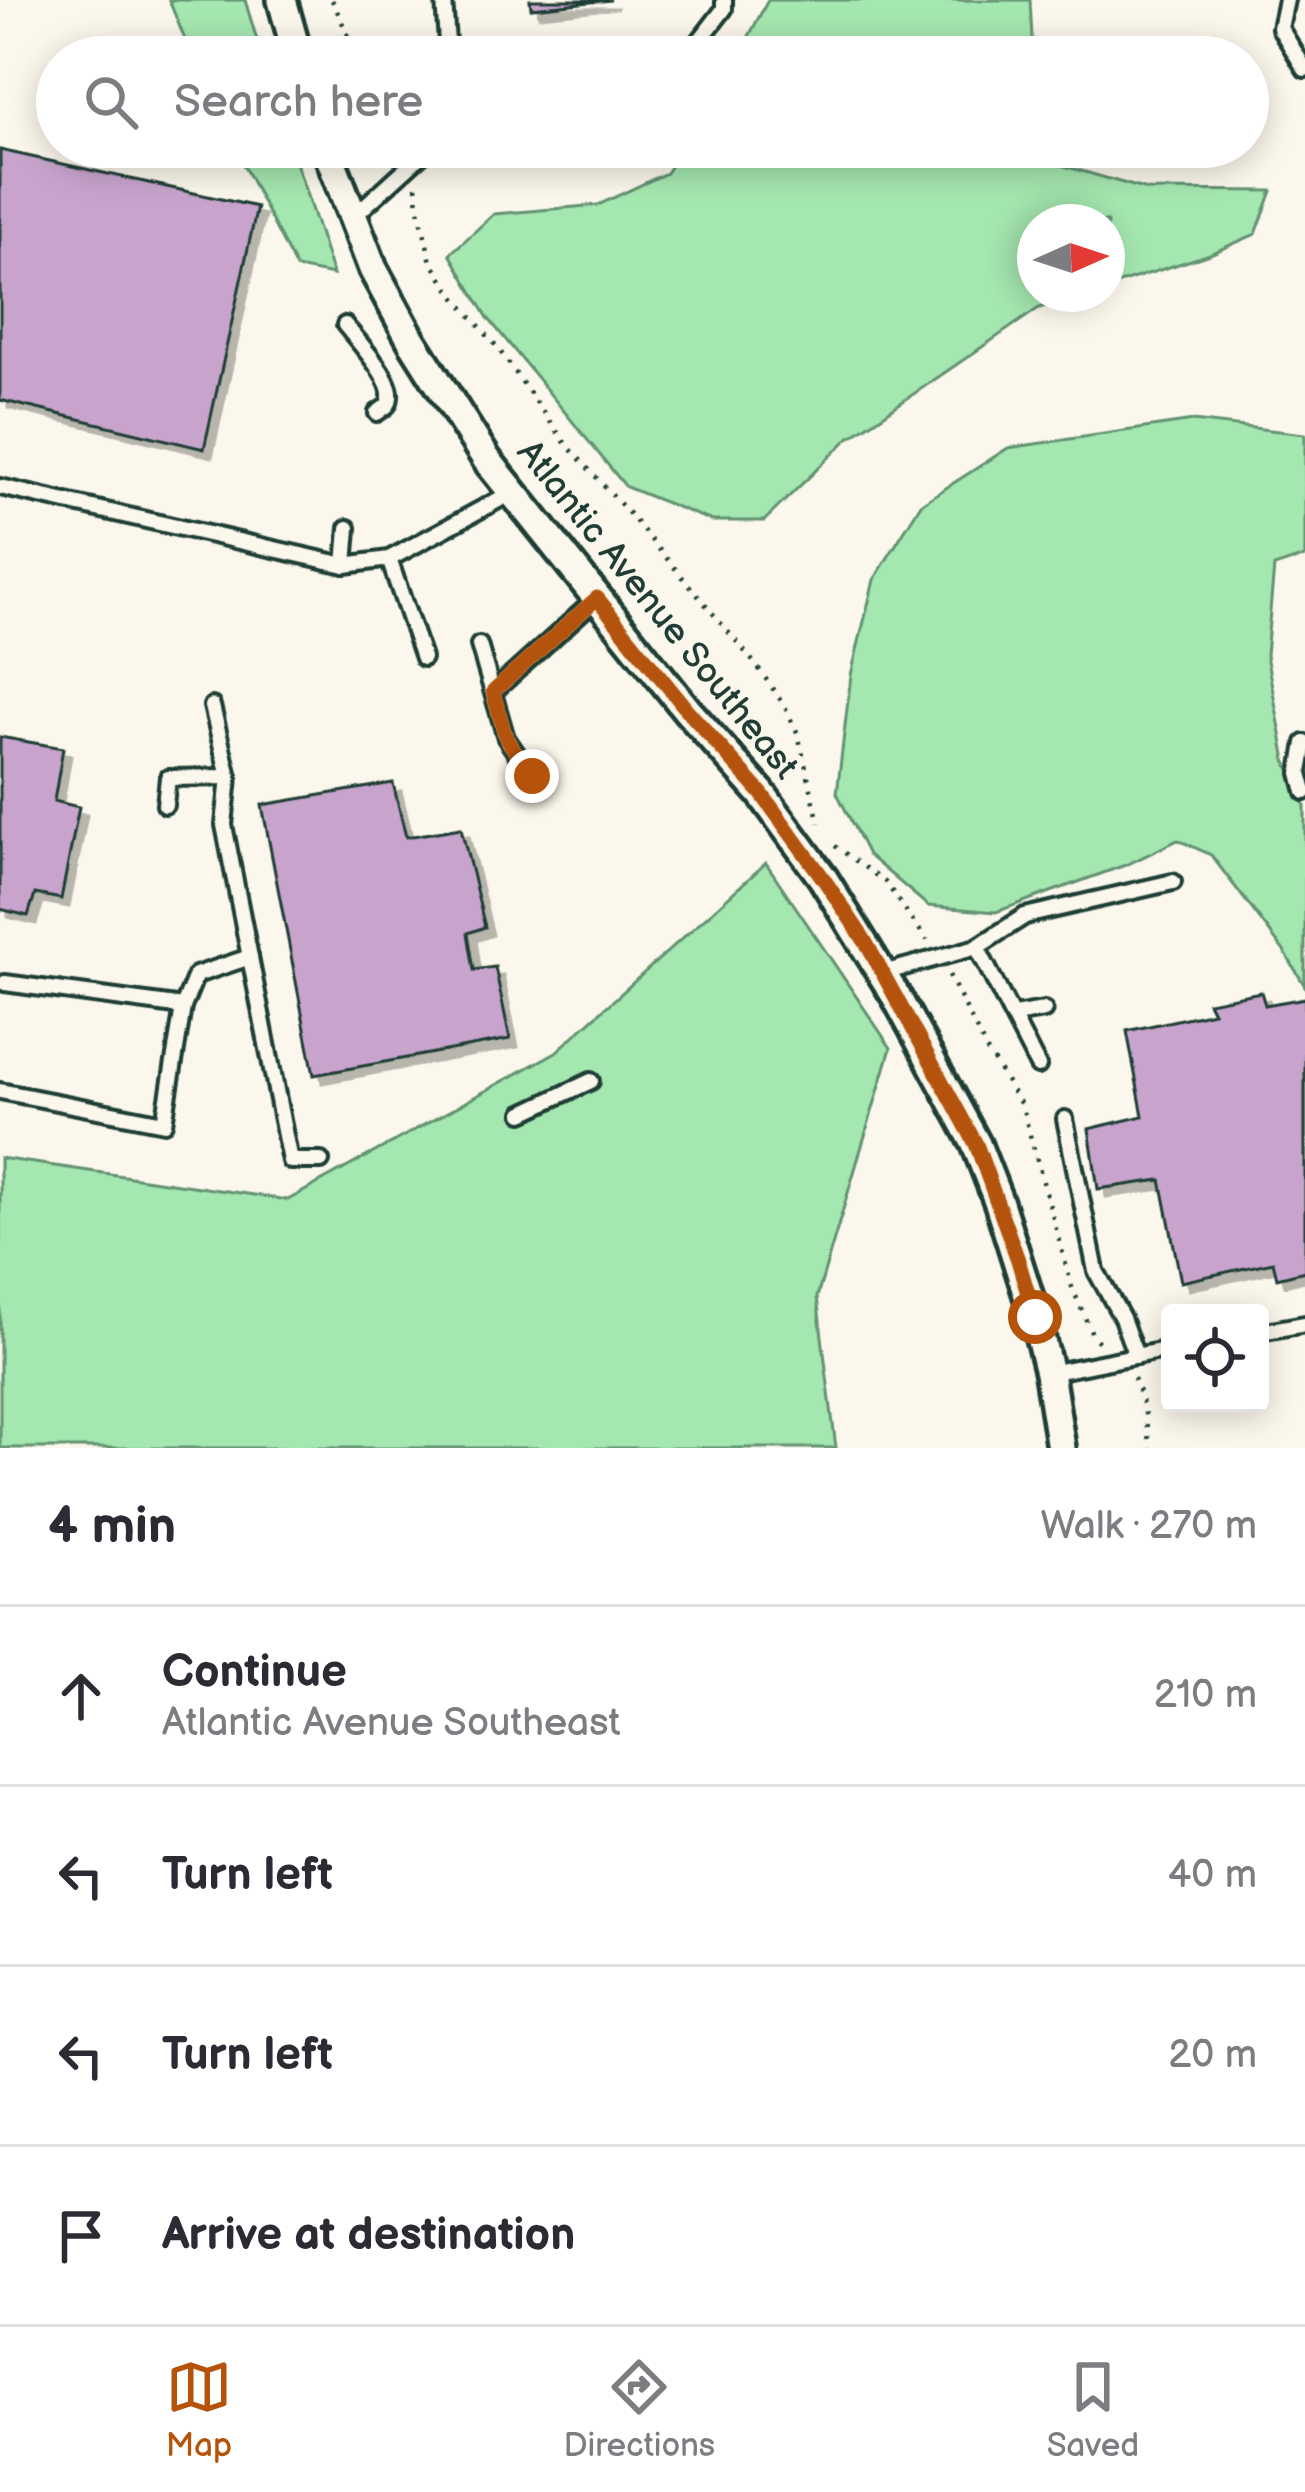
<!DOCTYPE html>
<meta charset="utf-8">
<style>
:root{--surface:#fff;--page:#f7f7f7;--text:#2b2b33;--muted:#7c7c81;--line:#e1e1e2;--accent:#b45309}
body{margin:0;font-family:"Balsamiq Sans",sans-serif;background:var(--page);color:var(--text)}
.controls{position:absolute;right:36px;bottom:36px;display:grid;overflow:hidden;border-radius:12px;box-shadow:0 6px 30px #0003}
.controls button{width:108px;height:108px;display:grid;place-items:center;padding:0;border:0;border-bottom:3px solid var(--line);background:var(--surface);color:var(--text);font:60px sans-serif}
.compass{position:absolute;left:1017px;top:204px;width:108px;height:108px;border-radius:50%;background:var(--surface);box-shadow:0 6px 30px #0003;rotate:87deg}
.stop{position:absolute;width:36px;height:36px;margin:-27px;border:9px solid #b45309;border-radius:50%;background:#fff}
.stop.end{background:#b45309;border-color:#fff;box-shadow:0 3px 12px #0008}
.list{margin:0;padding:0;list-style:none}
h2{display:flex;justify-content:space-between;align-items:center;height:156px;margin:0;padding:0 48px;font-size:51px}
h2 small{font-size:39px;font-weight:400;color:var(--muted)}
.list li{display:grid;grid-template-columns:78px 1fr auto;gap:36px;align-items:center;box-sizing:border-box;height:180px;padding:0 48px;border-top:3px solid var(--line)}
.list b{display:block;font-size:45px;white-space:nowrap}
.list p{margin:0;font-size:39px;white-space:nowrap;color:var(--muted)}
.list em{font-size:39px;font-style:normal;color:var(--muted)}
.icon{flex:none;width:66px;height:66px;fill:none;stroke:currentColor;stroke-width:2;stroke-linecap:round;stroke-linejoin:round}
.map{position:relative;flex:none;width:1305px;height:1448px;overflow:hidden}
.search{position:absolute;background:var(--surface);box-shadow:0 6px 30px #0003;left:36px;right:36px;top:36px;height:132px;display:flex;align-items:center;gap:30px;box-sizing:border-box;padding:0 42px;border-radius:66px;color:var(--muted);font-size:45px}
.sheet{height:876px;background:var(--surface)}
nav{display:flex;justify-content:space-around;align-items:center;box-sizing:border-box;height:168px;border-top:3px solid var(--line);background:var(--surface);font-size:33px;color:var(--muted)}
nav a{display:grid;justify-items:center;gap:6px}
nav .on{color:var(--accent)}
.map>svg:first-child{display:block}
.green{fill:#a5e7b0;stroke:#629272;stroke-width:3}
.building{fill:#c8a4cd;stroke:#1f3d34;stroke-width:3;filter:url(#shadow)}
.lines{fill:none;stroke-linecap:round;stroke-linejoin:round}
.lane-casing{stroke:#1f3d34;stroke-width:22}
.street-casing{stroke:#1f3d34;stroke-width:36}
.path{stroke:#1f3d34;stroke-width:4.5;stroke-dasharray:3 9;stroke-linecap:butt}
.lane{stroke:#fbf7ec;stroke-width:14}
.street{stroke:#fbf7ec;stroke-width:27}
.route{stroke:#b45309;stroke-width:15}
.labels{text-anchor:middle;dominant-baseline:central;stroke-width:12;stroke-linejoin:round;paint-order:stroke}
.street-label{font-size:36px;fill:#1f3d34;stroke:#fbf7ec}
</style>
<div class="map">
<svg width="1305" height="1448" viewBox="0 0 1305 1448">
<defs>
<filter id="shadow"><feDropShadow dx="8" dy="8" stdDeviation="0" flood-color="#0004"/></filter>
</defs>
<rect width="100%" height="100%" fill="#fbf7ec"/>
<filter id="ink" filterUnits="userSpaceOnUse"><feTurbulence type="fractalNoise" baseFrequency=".00833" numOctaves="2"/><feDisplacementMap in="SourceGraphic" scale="24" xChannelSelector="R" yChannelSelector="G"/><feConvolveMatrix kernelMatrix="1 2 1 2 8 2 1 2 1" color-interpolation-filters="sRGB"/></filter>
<g filter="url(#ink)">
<g class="green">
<path d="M 169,0 L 245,0 L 262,57 L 192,57 Z"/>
<path d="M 768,0 L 1030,0 L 1033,57 L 738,57 Z"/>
<path d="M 234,147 L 291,147 L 333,275 L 296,268 Z"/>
<path d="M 683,147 L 1050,147 L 1054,163 L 1147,190 L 1272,191 L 1256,234 L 1210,254 L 1107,287 L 1107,222 L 1035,222 L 1035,294 L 1083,294 L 1039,308 L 848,439 L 764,521 L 712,521 L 626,487 L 488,318 L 450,254 L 494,214 L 598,205 L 666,173 Z"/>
<path d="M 1193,421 L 1305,434 L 1305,557 L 1274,567 L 1266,655 L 1286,760 L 1305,805 L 1305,986 L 1284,951 L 1211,855 L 1178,840 L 1128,864 L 996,912 L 928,906 L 868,855 L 837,793 L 851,675 L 874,580 L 921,504 L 1008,448 Z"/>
<path d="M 766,863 L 891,1048 L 817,1297 L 836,1448 L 0,1448 L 0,1158 L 288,1200 L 556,1052 Z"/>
</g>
<g class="building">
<path d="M 530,0 L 611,0 L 531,8 Z"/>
<path d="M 0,150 L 257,207 L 204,449 L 0,400 Z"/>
<path d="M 0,737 L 63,748 L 54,801 L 79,807 L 61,899 L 35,894 L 28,916 L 0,909 Z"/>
<path d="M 393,783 L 406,837 L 461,828 L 485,927 L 468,933 L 474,970 L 495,967 L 510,1039 L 314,1075 L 262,805 Z"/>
<path d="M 1261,992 L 1265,1005 L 1305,998 L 1305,1271 L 1277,1278 L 1273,1262 L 1181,1282 L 1161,1180 L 1098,1189 L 1089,1129 L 1143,1116 L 1127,1031 L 1213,1012 L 1208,1002 Z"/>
</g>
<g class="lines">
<defs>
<g id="lane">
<path d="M 444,0 L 448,57"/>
<path d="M 1286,0 L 1280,28 L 1305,69"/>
<path d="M 687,57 L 724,9 L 724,0"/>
<path d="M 354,216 L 430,147"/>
<path d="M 345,325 C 357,340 393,379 390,397 C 389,407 385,407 377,413"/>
<path d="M 0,487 L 345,565 L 389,559 L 513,492"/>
<path d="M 389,559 L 423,658"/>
<path d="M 345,565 L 348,528"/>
<path d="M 479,645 L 506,738 L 532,776"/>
<path d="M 493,692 L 597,598"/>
<path d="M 212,706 L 229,777 L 224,825 L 290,1161 L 321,1161"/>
<path d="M 1305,743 L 1300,773 L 1305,792"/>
<path d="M 165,805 L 168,778 L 229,777"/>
<path d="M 977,947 L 1038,1066"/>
<path d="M 883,973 L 977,947 L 1025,916 L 1173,882"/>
<path d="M 5,983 L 183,1007"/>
<path d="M 1014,1015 L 1044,1010"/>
<path d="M 0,1091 L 164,1123 L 183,1007 L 196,975 L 250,957"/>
<path d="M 523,1113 L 591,1081"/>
<path d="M 1065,1119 L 1096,1271 L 1122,1318 L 1136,1356"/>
<path d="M 1260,1332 L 1305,1324"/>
<path d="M 1049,1373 L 1170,1349"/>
</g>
<g id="street">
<path d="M 282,0 L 298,57"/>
<path d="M 326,147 L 373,269 L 412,341 L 487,460 L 687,710 L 761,793 L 823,878 L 897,998 L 976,1144 L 999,1203 L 1035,1317 L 1049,1373 L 1061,1448"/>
</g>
</defs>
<use href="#lane" class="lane-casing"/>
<use href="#street" class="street-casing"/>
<g class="path">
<path d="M 332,0 L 358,57"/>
<path d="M 416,186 L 418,205 L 431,262 L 452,293 L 497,347 L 566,444 L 626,510 L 757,666 L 784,705 L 798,734 L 819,823"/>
<path d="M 835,846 L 885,882 L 927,940"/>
<path d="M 949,975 L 987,1051 L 1022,1106 L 1072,1287 L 1093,1336 L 1101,1344"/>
<path d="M 1134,1378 L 1144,1407 L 1150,1448"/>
</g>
<use href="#lane" class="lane"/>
<use href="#street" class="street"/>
</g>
</g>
<g class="lines" filter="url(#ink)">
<path class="route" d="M 532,776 L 506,738 L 493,692 L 597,598 L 687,710 L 761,793 L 823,878 L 865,941 L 976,1144 L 1018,1260 L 1035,1317"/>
</g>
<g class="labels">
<g class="street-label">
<text transform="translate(657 610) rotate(51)">Atlantic Avenue Southeast</text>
</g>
</g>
</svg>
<div class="controls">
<button><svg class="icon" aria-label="locate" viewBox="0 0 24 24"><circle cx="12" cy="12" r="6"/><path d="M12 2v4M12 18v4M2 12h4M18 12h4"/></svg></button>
</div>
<svg class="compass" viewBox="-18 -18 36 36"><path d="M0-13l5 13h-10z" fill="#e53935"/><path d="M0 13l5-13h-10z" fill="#7c7c81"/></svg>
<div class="stop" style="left:1035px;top:1317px"></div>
<div class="stop end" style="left:532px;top:776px"></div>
<div class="search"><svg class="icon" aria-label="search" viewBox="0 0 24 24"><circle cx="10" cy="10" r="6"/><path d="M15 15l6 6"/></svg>Search here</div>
</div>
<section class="sheet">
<h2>4 min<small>Walk · 270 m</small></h2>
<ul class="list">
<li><svg class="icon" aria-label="ahead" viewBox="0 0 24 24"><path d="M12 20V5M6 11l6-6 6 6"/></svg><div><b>Continue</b><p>Atlantic Avenue Southeast</p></div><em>210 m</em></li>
<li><svg class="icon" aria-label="left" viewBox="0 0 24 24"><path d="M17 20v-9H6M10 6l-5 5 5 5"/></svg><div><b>Turn left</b></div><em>40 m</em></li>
<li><svg class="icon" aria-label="left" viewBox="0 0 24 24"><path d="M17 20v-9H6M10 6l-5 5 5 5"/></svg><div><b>Turn left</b></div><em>20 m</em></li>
<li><svg class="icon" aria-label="arrive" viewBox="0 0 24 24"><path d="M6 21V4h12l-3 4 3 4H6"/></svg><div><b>Arrive at destination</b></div></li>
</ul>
</section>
<nav>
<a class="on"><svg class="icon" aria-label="map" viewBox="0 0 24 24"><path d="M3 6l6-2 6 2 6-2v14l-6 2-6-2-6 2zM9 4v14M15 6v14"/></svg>Map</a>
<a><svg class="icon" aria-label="directions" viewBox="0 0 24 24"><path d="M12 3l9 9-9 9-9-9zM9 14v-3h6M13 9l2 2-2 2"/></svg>Directions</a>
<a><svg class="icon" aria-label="saved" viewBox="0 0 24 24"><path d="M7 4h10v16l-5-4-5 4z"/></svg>Saved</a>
</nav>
